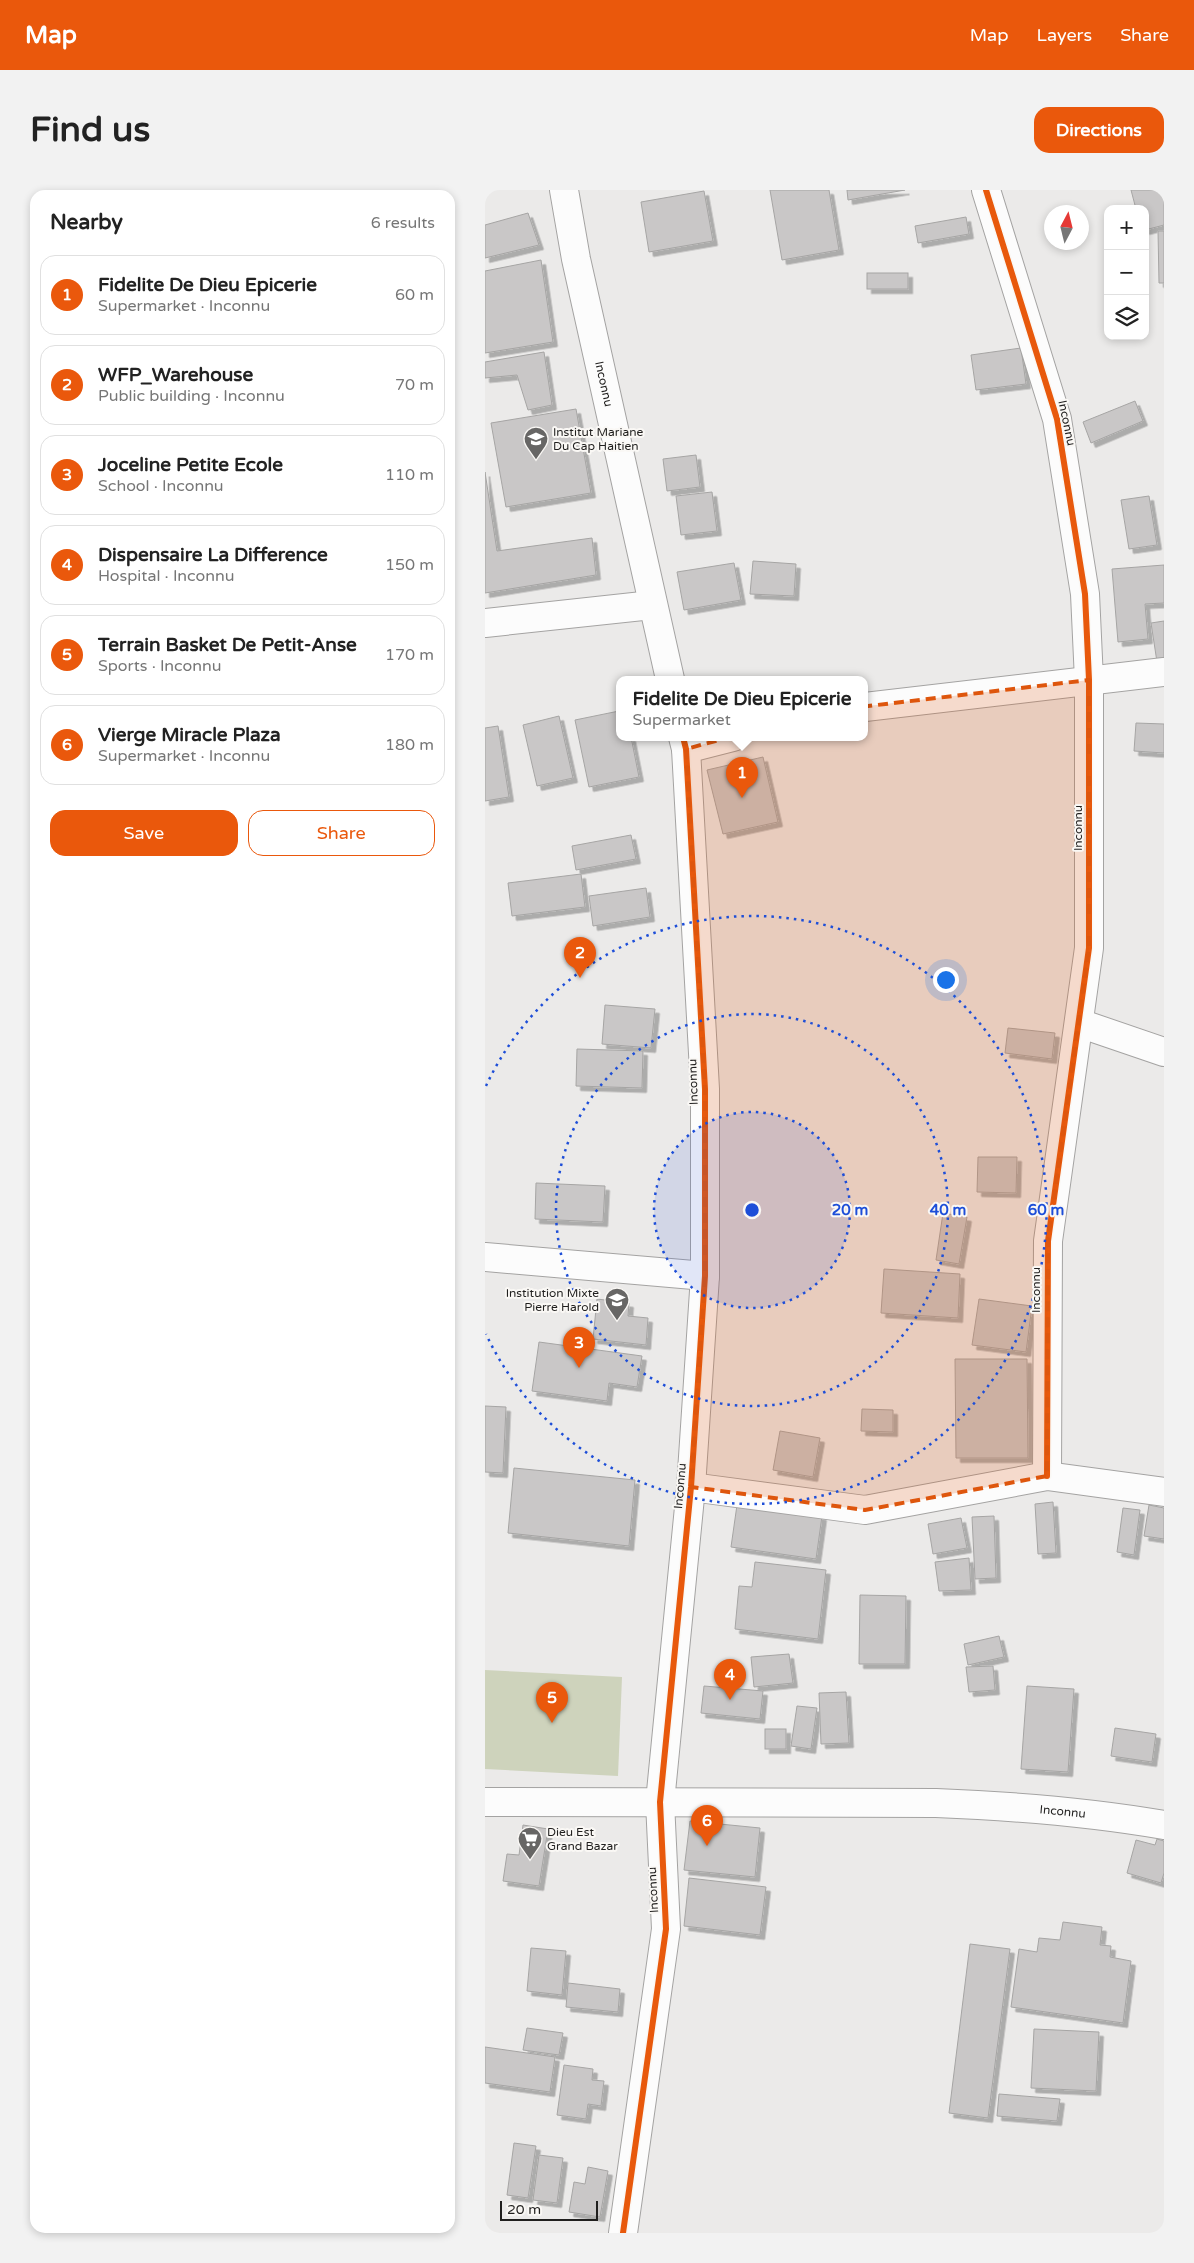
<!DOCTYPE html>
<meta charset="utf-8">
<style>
:root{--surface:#fff;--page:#f2f2f2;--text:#222;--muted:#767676;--line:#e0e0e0;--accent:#ea580c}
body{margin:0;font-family:"Varela Round",sans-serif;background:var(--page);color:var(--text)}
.controls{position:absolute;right:15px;top:15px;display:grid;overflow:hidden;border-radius:10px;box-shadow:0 2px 8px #0003}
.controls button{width:45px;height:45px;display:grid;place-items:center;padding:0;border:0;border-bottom:1px solid var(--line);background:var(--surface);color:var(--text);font:25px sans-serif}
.compass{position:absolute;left:559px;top:15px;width:45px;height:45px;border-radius:50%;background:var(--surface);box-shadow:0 2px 8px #0003;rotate:7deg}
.scale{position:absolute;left:15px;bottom:12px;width:98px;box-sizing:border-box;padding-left:5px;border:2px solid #201f1e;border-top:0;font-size:14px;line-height:18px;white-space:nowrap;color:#201f1e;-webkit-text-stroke:4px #faf8f5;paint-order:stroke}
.you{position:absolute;left:460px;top:789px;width:18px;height:18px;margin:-12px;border:4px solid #fff;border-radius:50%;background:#1a73e8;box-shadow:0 0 0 8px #1a73e833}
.badge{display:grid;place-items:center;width:32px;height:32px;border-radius:50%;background:var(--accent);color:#fff;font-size:16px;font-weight:700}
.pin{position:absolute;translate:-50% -41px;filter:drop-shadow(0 1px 2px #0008)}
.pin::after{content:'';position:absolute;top:26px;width:18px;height:15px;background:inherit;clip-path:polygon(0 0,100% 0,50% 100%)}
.popup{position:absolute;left:131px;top:486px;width:252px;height:65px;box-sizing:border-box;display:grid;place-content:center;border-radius:10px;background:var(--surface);filter:drop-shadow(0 1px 4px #0005);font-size:16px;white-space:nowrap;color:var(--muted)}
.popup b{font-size:19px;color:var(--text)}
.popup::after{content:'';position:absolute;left:50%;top:100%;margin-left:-10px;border:10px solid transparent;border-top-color:var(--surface)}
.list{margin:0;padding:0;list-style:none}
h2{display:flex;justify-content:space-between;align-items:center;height:65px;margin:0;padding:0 20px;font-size:21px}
h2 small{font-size:16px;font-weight:400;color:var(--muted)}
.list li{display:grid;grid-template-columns:32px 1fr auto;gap:15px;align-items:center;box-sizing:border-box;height:80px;margin:0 10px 10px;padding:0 10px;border:1px solid var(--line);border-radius:15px}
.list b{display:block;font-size:19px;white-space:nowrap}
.list p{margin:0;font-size:16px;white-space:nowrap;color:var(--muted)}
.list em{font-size:16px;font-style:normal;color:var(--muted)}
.actions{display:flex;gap:10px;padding:15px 20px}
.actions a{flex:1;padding:11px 0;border:1px solid var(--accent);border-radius:15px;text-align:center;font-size:18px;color:var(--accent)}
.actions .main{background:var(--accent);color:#fff}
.icon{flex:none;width:28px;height:28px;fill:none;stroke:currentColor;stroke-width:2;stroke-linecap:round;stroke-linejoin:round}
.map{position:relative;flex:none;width:679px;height:2043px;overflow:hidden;border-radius:15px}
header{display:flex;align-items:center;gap:30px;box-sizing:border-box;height:70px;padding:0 25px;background:var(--accent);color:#fff}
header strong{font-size:24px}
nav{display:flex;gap:28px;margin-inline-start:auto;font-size:18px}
.intro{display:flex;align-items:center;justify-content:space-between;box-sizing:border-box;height:120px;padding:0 30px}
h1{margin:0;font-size:35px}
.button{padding:12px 22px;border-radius:15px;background:var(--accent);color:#fff;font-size:18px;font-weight:700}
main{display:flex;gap:30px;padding:0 30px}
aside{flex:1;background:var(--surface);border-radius:15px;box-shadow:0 2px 8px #0003}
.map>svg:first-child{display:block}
.green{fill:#ced3bc}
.building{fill:#c9c7c7;stroke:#a6a5a4;filter:url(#shadow)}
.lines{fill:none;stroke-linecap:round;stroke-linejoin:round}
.minor-casing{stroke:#a4a3a2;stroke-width:30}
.minor{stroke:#fcfcfc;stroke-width:28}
.cycleway-casing{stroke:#faf8f5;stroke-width:9}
.cycleway{stroke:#e8590c;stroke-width:6}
.marked{fill:#de560d;fill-opacity:0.2;stroke:#de560d;stroke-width:4;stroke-dasharray:10 6;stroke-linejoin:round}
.ring{fill:none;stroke:#1d4ed8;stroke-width:2.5;stroke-dasharray:2.5 5}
.labels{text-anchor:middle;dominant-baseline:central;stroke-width:4;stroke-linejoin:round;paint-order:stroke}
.street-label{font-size:12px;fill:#201f1e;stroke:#faf8f5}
.poi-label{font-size:12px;fill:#201f1e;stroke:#faf8f5;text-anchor:start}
.centre{fill:#1d4ed8;stroke:#faf8f5;stroke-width:2.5}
.ring-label{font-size:15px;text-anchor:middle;font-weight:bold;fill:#1d4ed8;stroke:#faf8f5;stroke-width:4;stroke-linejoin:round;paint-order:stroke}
</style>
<header>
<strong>Map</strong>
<nav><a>Map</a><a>Layers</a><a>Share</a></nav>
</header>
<div class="intro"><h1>Find us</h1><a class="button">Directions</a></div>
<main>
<aside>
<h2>Nearby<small>6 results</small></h2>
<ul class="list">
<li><span class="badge">1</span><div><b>Fidelite De Dieu Epicerie</b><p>Supermarket · Inconnu</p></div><em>60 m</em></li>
<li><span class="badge">2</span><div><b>WFP_Warehouse</b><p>Public building · Inconnu</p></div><em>70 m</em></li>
<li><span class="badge">3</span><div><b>Joceline Petite Ecole</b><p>School · Inconnu</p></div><em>110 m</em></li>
<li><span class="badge">4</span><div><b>Dispensaire La Difference</b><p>Hospital · Inconnu</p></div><em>150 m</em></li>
<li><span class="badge">5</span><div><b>Terrain Basket De Petit-Anse</b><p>Sports · Inconnu</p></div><em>170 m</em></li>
<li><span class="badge">6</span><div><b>Vierge Miracle Plaza</b><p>Supermarket · Inconnu</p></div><em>180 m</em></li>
</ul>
<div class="actions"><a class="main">Save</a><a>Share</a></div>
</aside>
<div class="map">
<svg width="679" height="2043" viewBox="0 0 679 2043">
<defs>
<filter id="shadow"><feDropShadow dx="4.5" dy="4.5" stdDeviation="0" flood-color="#0004"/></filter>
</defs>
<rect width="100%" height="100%" fill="#ebeae9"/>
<path class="green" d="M 0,1480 L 137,1487 L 133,1586 L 0,1579 Z"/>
<g class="building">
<path d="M 285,0 L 344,0 L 354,60 L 297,70 Z"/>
<path d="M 362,0 L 420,0 L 363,10 Z"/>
<path d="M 646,0 L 679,0 L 679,35 L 660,40 L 660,19 L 651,19 Z"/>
<path d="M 219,1 L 228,51 L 164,62 L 156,12 Z"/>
<path d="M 43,23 L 54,55 L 0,68 L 0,35 Z"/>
<path d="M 481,27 L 484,44 L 433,53 L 430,36 Z"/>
<path d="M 673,41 L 679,41 L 679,93 L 674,93 Z"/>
<path d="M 56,70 L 68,152 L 0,163 L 0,81 Z"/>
<rect x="382" y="83" width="41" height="16"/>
<path d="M 536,158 L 541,194 L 491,200 L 486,165 Z"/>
<path d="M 59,162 L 67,215 L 43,220 L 32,185 L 0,188 L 0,172 Z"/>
<path d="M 650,211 L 658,231 L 606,253 L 598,232 Z"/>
<path d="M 91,219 L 106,303 L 21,317 L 6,233 Z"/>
<path d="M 211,265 L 215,297 L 182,301 L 178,269 Z"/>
<path d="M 0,282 L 12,361 L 107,348 L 111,385 L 0,403 Z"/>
<path d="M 227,302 L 232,341 L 196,345 L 191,306 Z"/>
<path d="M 664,306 L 672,355 L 644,359 L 636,310 Z"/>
<path d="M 268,371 L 311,374 L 309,406 L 265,404 Z"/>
<path d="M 249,373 L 256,410 L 199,420 L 192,382 Z"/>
<path d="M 679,375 L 679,413 L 660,414 L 663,449 L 633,452 L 627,379 Z"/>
<path d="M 679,431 L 679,471 L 672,472 L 666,433 Z"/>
<path d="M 134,521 L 134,547 L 146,547 L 154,587 L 104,597 L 90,530 Z"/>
<path d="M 74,526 L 88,588 L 52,596 L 38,535 Z"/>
<path d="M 651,533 L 679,534 L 679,563 L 649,561 Z"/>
<path d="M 13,536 L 24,607 L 0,611 L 0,538 Z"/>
<path d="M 278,567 L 293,632 L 238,644 L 222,580 Z"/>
<path d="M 146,645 L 151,669 L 91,680 L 87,656 Z"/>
<path d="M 96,684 L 100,717 L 27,726 L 23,693 Z"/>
<path d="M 161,698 L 165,727 L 108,736 L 104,706 Z"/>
<path d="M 120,815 L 170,819 L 166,858 L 117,854 Z"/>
<path d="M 523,838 L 570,843 L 567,869 L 520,863 Z"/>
<path d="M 92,859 L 158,861 L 157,898 L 91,896 Z"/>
<path d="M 493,967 L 532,967 L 531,1003 L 492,1002 Z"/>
<path d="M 51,993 L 120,996 L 118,1032 L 50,1029 Z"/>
<path d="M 458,1023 L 482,1027 L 474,1074 L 451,1070 Z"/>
<path d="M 399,1079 L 475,1084 L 473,1128 L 396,1123 Z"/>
<path d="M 112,1109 L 144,1113 L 143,1126 L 163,1128 L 161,1155 L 108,1149 Z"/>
<path d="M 494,1109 L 547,1116 L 541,1162 L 487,1155 Z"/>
<path d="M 54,1152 L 157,1166 L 152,1197 L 124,1193 L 122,1211 L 47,1201 Z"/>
<path d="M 470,1169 L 542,1169 L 543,1268 L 471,1268 Z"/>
<path d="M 0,1216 L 21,1217 L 18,1283 L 0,1282 Z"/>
<path d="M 377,1219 L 408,1220 L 408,1242 L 376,1241 Z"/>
<path d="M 295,1241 L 335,1248 L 328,1287 L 288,1280 Z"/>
<path d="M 29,1278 L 150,1290 L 144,1356 L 23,1343 Z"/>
<path d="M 568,1312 L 571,1363 L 553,1364 L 550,1314 Z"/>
<path d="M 252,1315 L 337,1326 L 331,1369 L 246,1357 Z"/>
<path d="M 664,1315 L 679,1318 L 679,1349 L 659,1346 Z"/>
<path d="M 638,1318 L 655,1320 L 649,1365 L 632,1362 Z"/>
<path d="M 509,1326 L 511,1388 L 490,1389 L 487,1327 Z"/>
<path d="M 476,1328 L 482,1358 L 448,1364 L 443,1334 Z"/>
<path d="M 484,1368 L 486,1400 L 454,1401 L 450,1372 Z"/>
<path d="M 270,1372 L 341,1380 L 333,1449 L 250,1439 L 254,1396 L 267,1397 Z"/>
<path d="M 375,1405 L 421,1406 L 420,1474 L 374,1474 Z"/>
<path d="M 514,1446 L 519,1467 L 483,1475 L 479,1454 Z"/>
<path d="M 304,1464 L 308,1493 L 269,1497 L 266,1467 Z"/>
<path d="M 508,1476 L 510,1500 L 484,1502 L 481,1477 Z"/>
<path d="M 219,1496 L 278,1501 L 275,1529 L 216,1523 Z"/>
<path d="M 542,1496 L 589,1499 L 583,1582 L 536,1579 Z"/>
<path d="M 361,1502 L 364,1553 L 336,1554 L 334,1503 Z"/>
<path d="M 312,1516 L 332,1518 L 326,1559 L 306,1556 Z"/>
<path d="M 630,1538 L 671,1544 L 667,1572 L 626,1566 Z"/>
<rect x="280" y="1539" width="21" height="20"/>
<path d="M 205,1631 L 275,1638 L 270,1687 L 199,1680 Z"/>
<path d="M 38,1635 L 63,1639 L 54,1696 L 18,1691 L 22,1664 L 34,1665 Z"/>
<path d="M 672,1649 L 679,1651 L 679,1683 L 676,1693 L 642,1683 L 651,1650 L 670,1655 Z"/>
<path d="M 204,1688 L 281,1697 L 275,1745 L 199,1736 Z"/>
<path d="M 578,1732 L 617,1737 L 615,1755 L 626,1756 L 625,1767 L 646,1771 L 638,1833 L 526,1817 L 534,1759 L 552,1762 L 554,1748 L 575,1750 Z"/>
<path d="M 485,1754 L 525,1759 L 503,1928 L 464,1923 Z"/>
<path d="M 46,1758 L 81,1761 L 77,1805 L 42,1801 Z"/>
<path d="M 83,1793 L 135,1799 L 133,1822 L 81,1817 Z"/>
<path d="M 42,1838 L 78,1843 L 74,1865 L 38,1860 Z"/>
<path d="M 549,1839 L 614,1842 L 611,1901 L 546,1898 Z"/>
<path d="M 0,1857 L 70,1867 L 65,1902 L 0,1893 Z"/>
<path d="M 79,1875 L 108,1879 L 107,1890 L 119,1891 L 116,1916 L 103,1914 L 101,1929 L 72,1925 Z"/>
<path d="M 514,1904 L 575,1909 L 572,1931 L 512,1926 Z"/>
<path d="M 29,1953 L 51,1956 L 43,2008 L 22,2005 Z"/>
<path d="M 54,1965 L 78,1968 L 72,2013 L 48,2010 Z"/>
<path d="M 103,1977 L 123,1981 L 115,2027 L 84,2022 L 89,1992 L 100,1994 Z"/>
</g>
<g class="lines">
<defs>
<g id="minor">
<path id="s1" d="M 79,0 L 91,69 L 185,489"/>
<path d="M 501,0 L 572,229 L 600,404 L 604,490 L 604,758 L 563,1051 L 562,1286"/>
<path d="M 0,433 L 167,415"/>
<path d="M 380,517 L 679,482"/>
<path d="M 201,559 L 248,547"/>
<path d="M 594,833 L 679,862"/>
<path d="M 0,1067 L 220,1086"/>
<path d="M 206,1297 L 380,1320 L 562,1286 L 679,1302"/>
<path id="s2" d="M 0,1612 L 451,1613 C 527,1616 604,1622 679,1635"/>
<path d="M 138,2043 L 181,1739 L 175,1612 L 206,1297 L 220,1086 L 220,899 L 201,559 L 198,547"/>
</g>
</defs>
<use href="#minor" class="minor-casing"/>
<use href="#minor" class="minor"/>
<defs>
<g id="cycleway">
<path d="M 501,0 L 572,229 L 600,404 L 604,490 L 604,758 L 563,1051 L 562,1286"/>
<path d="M 138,2043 L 181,1739 L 175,1612 L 206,1297 L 220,1086 L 220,899 L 201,559 L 198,547"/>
</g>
</defs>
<use href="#cycleway" class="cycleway-casing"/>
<use href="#cycleway" class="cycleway"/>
</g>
<path class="marked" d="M 604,490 L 604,758 L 563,1051 L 562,1286 L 380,1320 L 206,1297 L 220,1086 L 220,899 L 201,559 L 341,521 Z"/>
<circle cx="267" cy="1020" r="98" fill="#1d4ed8" fill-opacity=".12"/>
<g class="ring">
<circle cx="267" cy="1020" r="98"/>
<circle cx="267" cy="1020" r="196"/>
<path d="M1 896A294 294 0 1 1 1 1144"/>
</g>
<defs>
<symbol id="school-pin" viewBox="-11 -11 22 30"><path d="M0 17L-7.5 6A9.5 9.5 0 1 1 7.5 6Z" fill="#676665" stroke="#faf8f5"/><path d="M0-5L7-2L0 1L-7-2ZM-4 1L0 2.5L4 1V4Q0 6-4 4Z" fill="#fff"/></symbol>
<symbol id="supermarket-pin" viewBox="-11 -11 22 30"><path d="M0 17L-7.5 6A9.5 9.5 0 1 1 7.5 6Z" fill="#676665" stroke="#faf8f5"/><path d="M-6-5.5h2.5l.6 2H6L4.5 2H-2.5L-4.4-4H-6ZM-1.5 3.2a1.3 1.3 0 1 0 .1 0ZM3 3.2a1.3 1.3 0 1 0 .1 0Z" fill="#fff"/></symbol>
</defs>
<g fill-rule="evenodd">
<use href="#school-pin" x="37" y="235" width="28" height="38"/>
<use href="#school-pin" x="118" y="1096" width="28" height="38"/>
<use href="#supermarket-pin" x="31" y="1635" width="28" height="38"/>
</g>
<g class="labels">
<g class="street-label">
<text stroke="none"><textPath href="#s1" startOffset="198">Inconnu</textPath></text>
<text transform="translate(582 233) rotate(78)">Inconnu</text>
<text transform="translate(593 638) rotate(-90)">Inconnu</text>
<text transform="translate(208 892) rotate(-92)">Inconnu</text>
<text transform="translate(551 1100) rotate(-90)">Inconnu</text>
<text transform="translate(195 1296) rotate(-85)">Inconnu</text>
<text stroke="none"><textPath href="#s2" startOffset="578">Inconnu</textPath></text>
<text transform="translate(168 1700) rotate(-93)">Inconnu</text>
</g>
<g class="poi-label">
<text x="68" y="242">Institut Mariane<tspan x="68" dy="14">Du Cap Haitien</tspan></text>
<text x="114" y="1103" text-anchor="end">Institution Mixte<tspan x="114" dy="14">Pierre Harold</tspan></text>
<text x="62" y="1642">Dieu Est<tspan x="62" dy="14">Grand Bazar</tspan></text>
</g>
</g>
<circle cx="267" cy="1020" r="8" class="centre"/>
<g class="ring-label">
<text x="365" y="1025">20 m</text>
<text x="463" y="1025">40 m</text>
<text x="561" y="1025">60 m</text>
</g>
</svg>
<div class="controls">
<button>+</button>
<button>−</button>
<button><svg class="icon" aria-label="layers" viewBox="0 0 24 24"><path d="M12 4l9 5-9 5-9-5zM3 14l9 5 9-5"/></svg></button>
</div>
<svg class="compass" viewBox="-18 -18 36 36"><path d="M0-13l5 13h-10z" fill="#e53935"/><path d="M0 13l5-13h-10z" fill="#767676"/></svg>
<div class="scale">20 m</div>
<div class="you"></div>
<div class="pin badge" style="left:257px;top:608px">1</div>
<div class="popup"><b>Fidelite De Dieu Epicerie</b>Supermarket</div>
<div class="pin badge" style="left:95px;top:788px">2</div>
<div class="pin badge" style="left:94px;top:1178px">3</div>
<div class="pin badge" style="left:245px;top:1510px">4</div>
<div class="pin badge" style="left:67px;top:1533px">5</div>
<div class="pin badge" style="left:222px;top:1656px">6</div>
</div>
</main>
